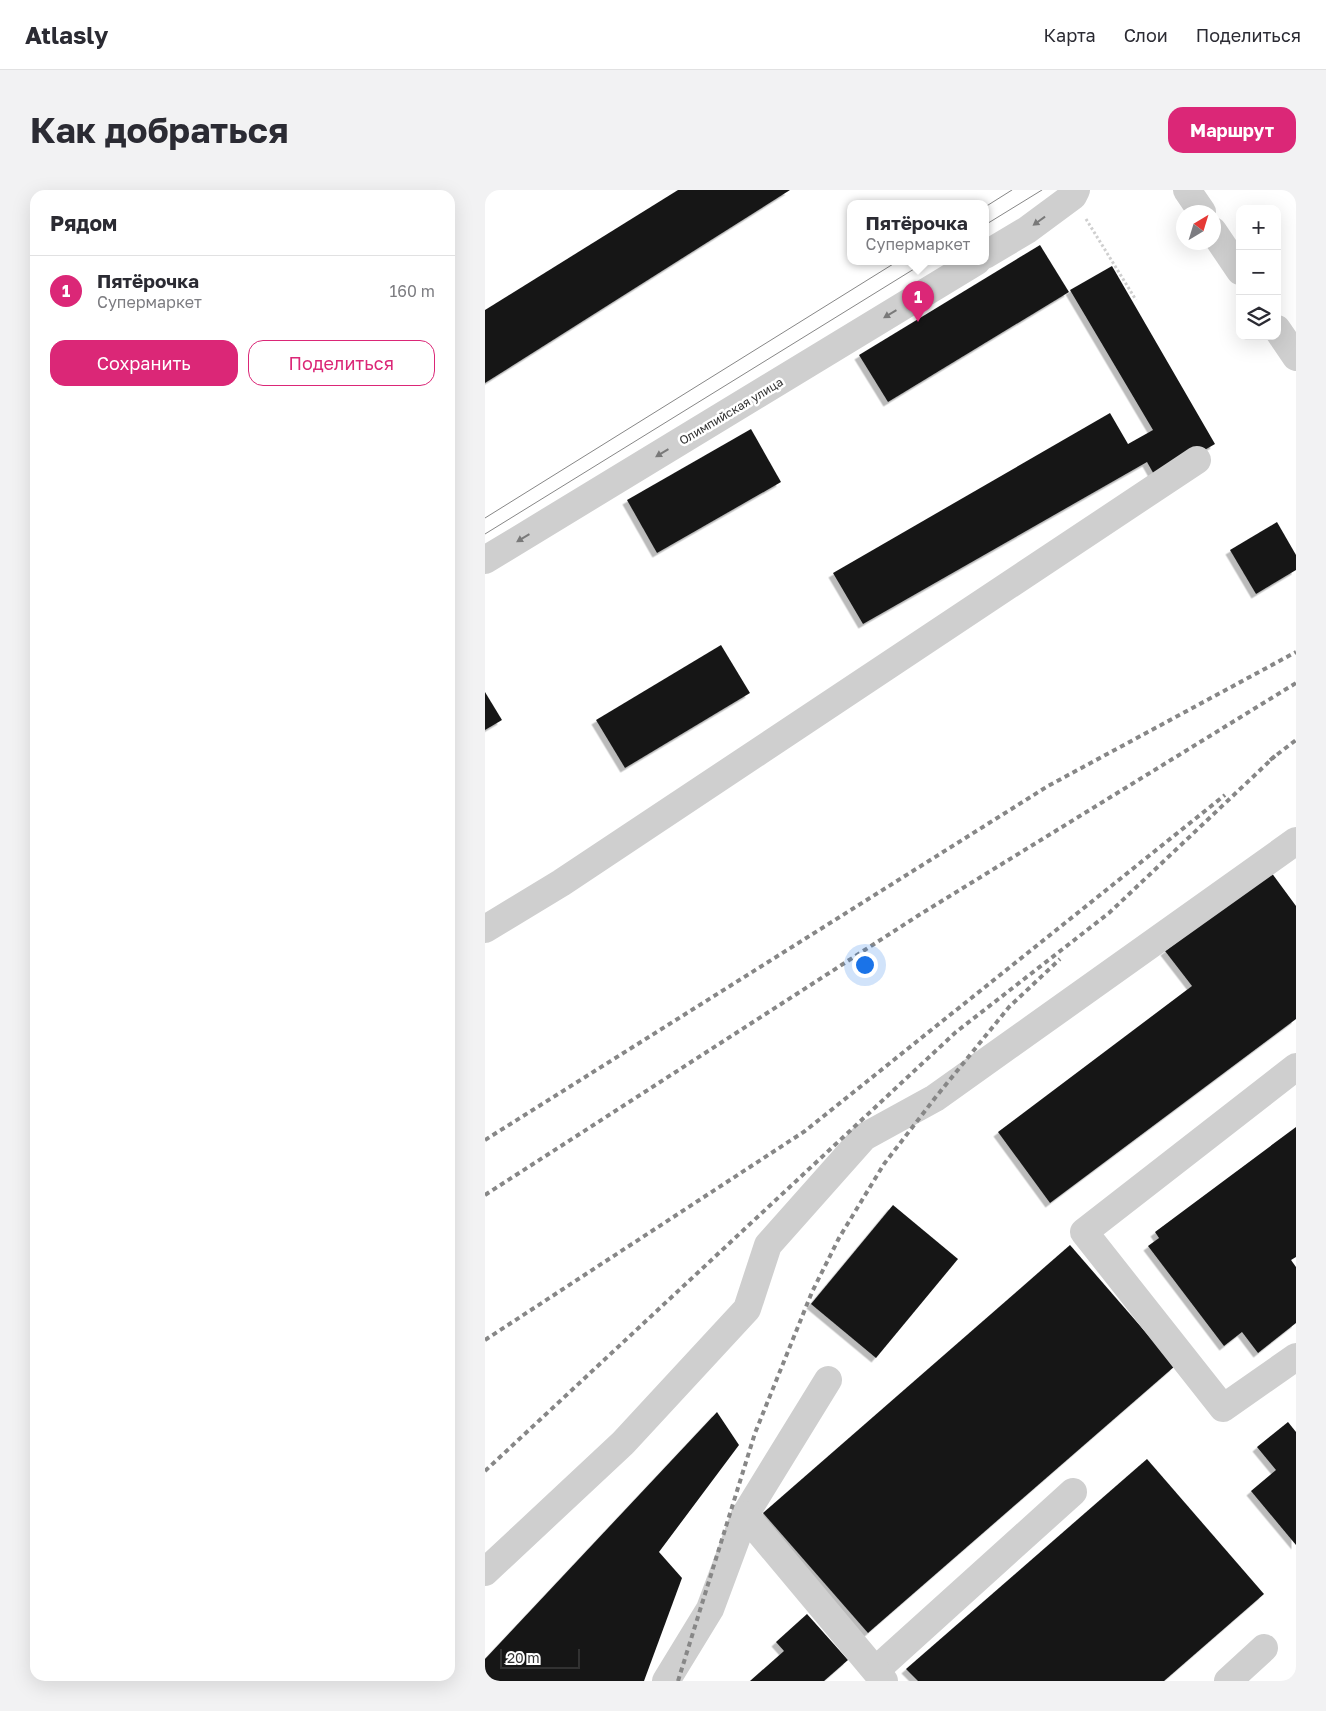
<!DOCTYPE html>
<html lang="ru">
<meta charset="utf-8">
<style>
:root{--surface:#fff;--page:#f2f2f3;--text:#2b2b33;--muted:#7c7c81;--line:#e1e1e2;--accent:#db2777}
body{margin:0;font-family:"Golos Text",sans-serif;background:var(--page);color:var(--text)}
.controls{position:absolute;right:15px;top:15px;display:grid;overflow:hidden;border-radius:10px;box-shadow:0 5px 20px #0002}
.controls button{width:45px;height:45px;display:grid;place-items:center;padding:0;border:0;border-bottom:1px solid var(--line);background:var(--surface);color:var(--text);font:25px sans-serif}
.compass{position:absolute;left:691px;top:15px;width:45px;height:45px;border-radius:50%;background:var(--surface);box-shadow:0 5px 20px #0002;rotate:38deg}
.scale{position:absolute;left:15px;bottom:12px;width:80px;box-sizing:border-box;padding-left:5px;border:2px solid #323232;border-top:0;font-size:14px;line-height:18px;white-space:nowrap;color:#323232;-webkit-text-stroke:4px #fff;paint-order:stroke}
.you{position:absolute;left:379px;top:774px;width:18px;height:18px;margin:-12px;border:4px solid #fff;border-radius:50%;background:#1a73e8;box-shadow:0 0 0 8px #1a73e833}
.badge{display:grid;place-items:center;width:32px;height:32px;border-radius:50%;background:var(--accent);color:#fff;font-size:16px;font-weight:700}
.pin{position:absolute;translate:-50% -41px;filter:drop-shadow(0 1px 2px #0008)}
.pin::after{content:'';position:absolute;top:26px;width:18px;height:15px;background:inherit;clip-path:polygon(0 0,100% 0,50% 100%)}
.popup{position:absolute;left:362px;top:10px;width:142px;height:65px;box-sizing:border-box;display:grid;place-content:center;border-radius:10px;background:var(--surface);filter:drop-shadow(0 1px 4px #0005);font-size:16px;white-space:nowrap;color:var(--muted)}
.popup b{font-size:19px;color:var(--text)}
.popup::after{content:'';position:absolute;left:50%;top:100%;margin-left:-10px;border:10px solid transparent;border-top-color:var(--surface)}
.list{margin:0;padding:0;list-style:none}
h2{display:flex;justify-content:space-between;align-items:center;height:65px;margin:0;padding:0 20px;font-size:21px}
h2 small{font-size:16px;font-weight:400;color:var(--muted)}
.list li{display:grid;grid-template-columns:32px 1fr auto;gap:15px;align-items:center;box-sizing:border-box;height:70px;padding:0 20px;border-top:1px solid var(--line)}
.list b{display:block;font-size:19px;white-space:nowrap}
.list p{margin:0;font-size:16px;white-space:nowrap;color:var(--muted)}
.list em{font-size:16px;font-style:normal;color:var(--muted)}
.actions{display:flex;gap:10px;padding:15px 20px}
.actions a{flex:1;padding:11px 0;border:1px solid var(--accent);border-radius:15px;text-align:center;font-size:18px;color:var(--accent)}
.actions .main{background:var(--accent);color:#fff}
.icon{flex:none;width:28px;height:28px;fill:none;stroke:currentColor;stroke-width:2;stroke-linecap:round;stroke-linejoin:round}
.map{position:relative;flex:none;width:811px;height:1491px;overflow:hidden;border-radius:15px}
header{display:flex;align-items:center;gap:30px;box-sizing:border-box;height:70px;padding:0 25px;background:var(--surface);border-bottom:1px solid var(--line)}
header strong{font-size:24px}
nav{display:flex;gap:28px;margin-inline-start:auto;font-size:18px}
.intro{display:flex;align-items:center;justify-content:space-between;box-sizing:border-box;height:120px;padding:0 30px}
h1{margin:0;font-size:35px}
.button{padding:12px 22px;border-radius:15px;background:var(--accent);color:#fff;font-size:18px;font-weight:700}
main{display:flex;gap:30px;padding:0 30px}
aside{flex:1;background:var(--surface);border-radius:15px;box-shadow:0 5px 20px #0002}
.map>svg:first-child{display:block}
.building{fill:#191919;filter:url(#shadow)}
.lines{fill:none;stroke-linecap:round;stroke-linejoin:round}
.path{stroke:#cfcfcf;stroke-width:3;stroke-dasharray:2.5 2.5;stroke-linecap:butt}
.minor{stroke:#cfcfcf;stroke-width:28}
.tram{stroke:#878787;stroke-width:1}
.rail{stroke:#878787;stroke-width:4;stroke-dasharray:5 4;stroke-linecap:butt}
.oneway{fill:#797979}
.labels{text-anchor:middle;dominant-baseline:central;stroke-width:5;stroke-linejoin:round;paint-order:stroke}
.street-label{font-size:12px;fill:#323232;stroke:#fff}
</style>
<header>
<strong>Atlasly</strong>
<nav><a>Карта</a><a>Слои</a><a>Поделиться</a></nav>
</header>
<div class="intro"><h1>Как добраться</h1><a class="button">Маршрут</a></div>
<main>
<aside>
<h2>Рядом<small></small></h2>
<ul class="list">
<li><span class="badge">1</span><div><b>Пятёрочка</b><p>Супермаркет</p></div><em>160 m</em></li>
</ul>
<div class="actions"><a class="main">Сохранить</a><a>Поделиться</a></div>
</aside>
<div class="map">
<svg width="811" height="1491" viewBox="0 0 811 1491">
<defs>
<filter id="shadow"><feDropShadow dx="-4.5" dy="4.5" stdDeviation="0" flood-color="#0004"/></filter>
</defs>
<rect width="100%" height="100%" fill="#fff"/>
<g class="building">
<path d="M 193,0 L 305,0 L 0,193 L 0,120 Z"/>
<path d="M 555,55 L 584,102 L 403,212 L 374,165 Z"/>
<path d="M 627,76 L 730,254 L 671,288 L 662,272 L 378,434 L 348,383 L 625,223 L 643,254 L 668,240 L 585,100 Z"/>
<path d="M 266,239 L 296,292 L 172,363 L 142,310 Z"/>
<path d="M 792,332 L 811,365 L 811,380 L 771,404 L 745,360 Z"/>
<path d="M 236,455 L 265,503 L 140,578 L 111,530 Z"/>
<path d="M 0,502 L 17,530 L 0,540 Z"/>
<path d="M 786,682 L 811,716 L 811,829 L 565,1013 L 513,942 L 707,796 L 680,761 Z"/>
<path d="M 811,937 L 811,1067 L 806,1070 L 811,1077 L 811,1133 L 773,1163 L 757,1142 L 739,1156 L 663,1056 L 674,1048 L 670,1042 Z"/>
<path d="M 408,1015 L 473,1069 L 391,1168 L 326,1114 Z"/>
<path d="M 585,1055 L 690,1176 L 383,1443 L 278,1323 Z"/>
<path d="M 232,1222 L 254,1255 L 174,1362 L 197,1388 L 159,1491 L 0,1491 L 0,1469 Z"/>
<path d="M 803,1232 L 811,1242 L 811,1355 L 766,1301 L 791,1280 L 772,1257 Z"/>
<path d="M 662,1269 L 779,1404 L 679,1491 L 433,1491 L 421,1479 Z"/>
<path d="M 322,1424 L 363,1470 L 339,1491 L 265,1491 L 299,1461 L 291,1452 Z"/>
</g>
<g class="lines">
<path class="path" d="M 601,29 L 651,110"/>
<g class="minor">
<path d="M 702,0 L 717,22"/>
<path d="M 728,41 L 755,81"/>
<path d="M 500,65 L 542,40 L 588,6 L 591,0"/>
<path d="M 792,139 L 811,167"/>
<path d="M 0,370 L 492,71"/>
<path d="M 0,739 L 76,693 L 712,270"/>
<path d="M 811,877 L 599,1042 L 738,1218 L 811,1167"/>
<path d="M 260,1325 L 343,1190"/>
<path d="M 0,1382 L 138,1253 L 262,1119 L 283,1055 L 379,947 L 450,908 L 811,651"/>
<path d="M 391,1480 L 588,1302"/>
<path d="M 181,1491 L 225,1419 L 260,1325 L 399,1491"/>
<path d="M 743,1491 L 779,1458"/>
</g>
<g class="tram">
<path d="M 500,17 L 527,0"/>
<path d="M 500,35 L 557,0"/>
<path d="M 0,328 L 413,71"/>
<path d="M 0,344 L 442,71"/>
</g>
<g class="rail">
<path d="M 785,570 L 811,550"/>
<path d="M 0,950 L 563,596 L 811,462"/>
<path d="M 0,1005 L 434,725 L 811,493"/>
<path d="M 0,1150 L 320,941 L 740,605"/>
<path d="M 0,1281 L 471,842 L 624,723 L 790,566"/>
<path d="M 193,1491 L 270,1243 L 327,1102 L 354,1048 L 399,974 L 450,908 L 524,817 L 575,769"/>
</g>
</g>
<defs><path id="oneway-solid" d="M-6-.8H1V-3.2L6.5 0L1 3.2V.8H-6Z" transform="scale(1.25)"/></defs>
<g class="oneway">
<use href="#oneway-solid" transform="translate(554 31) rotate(144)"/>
<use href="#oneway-solid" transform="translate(405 124) rotate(149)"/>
<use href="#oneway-solid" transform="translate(177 263) rotate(149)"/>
<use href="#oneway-solid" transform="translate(38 348) rotate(149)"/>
</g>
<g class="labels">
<g class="street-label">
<text transform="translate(246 221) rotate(-31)">Олимпийская улица</text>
</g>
</g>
</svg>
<div class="controls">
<button>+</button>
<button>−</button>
<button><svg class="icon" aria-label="layers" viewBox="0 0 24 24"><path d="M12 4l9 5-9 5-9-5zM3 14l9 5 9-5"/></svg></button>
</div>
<svg class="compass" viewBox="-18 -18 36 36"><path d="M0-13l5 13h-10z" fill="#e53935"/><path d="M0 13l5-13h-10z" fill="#7c7c81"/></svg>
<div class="scale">20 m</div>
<div class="you"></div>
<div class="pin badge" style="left:433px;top:132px">1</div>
<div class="popup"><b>Пятёрочка</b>Супермаркет</div>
</div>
</main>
